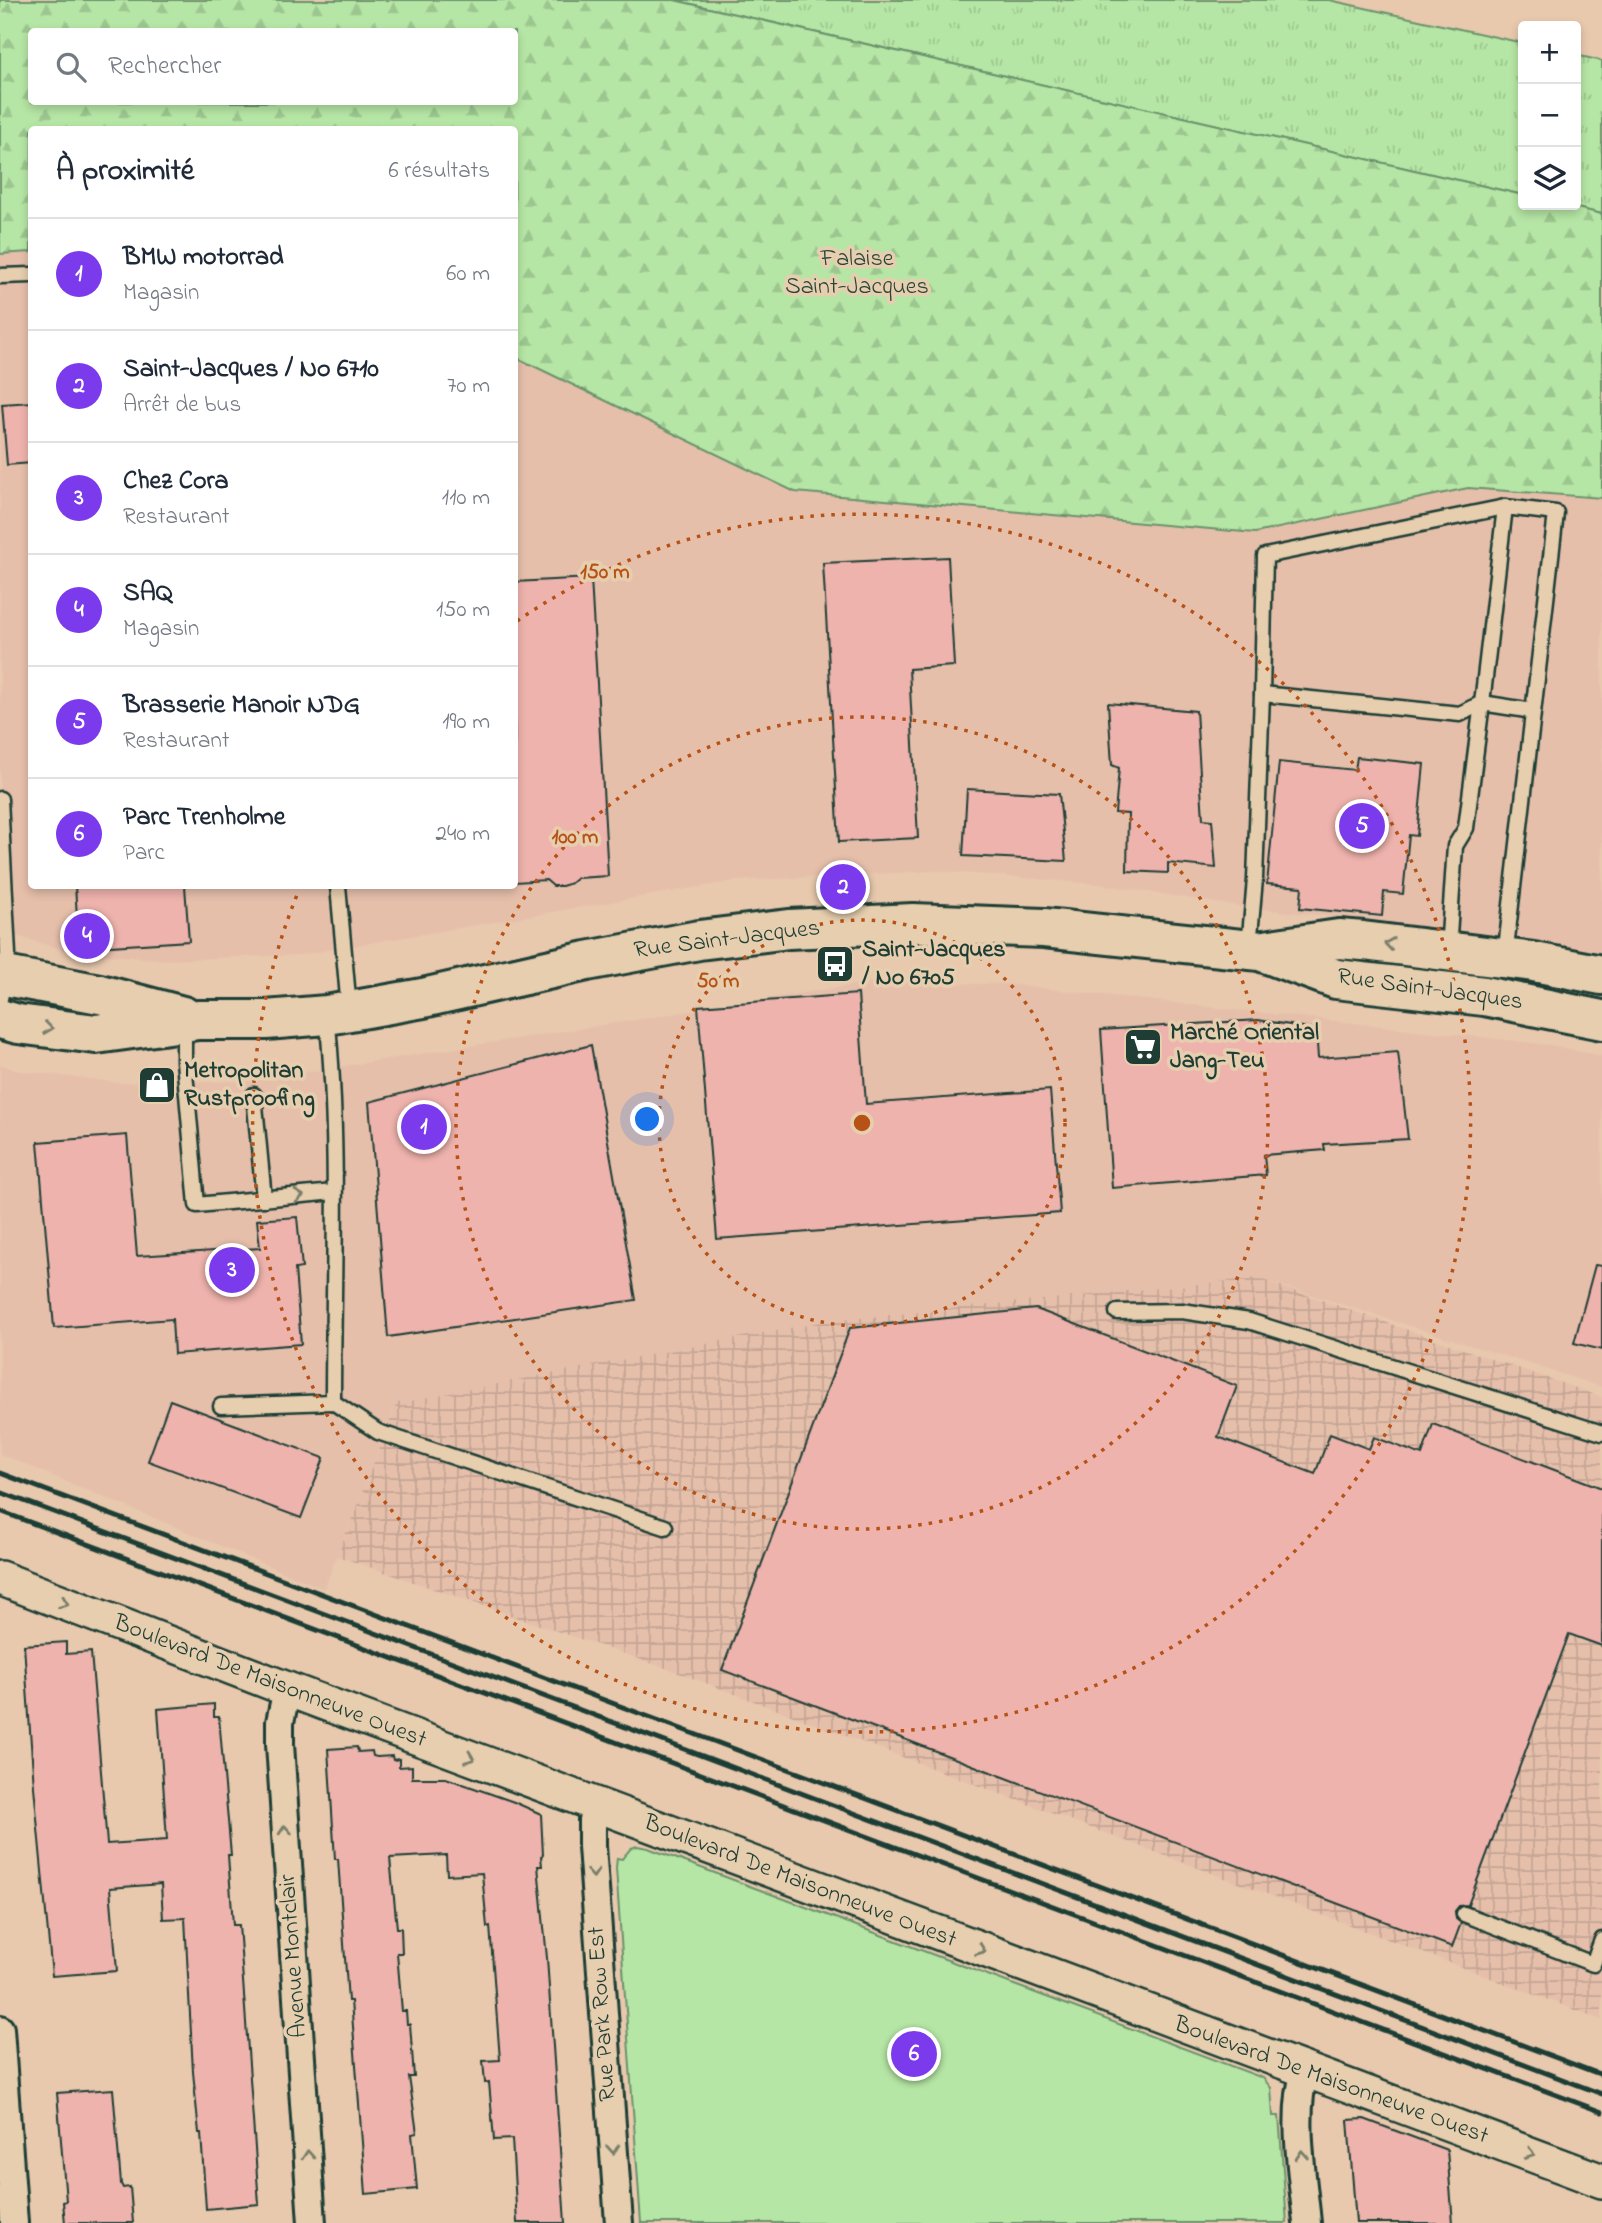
<!DOCTYPE html>
<html lang="fr">
<meta charset="utf-8">
<style>
:root{--surface:#fff;--page:#f6f6f7;--text:#1f2937;--muted:#747a83;--line:#e0e1e3;--accent:#7c3aed}
body{margin:0;font-family:"Indie Flower",sans-serif;background:var(--page);color:var(--text)}
.controls{position:absolute;right:21px;top:21px;display:grid;overflow:hidden;border-radius:7px;box-shadow:0 4px 10px #0003}
.controls button{width:63px;height:63px;display:grid;place-items:center;padding:0;border:0;border-bottom:2px solid var(--line);background:var(--surface);color:var(--text);font:35px sans-serif}
.you{position:absolute;left:648px;top:1120px;width:24px;height:24px;margin:-18px;border:5px solid #fff;border-radius:50%;background:#1a73e8;box-shadow:0 0 0 10px #1a73e833}
.badge{display:grid;place-items:center;width:46px;height:46px;border-radius:50%;background:var(--accent);color:#fff;font-size:23px;font-weight:700}
.pin{position:absolute;translate:-50% -50%;border:4px solid #fff;box-shadow:0 2px 7px #0006}
.list{margin:0;padding:0;list-style:none}
h2{display:flex;justify-content:space-between;align-items:center;height:91px;margin:0;padding:0 28px;font-size:30px}
h2 small{font-size:23px;font-weight:400;color:var(--muted)}
.list li{display:grid;grid-template-columns:46px 1fr auto;gap:21px;align-items:center;box-sizing:border-box;height:112px;padding:0 28px;border-top:2px solid var(--line)}
.list b{display:block;font-size:26px;white-space:nowrap}
.list p{margin:0;font-size:23px;white-space:nowrap;color:var(--muted)}
.list em{font-size:23px;font-style:normal;color:var(--muted)}
.icon{flex:none;width:38px;height:38px;fill:none;stroke:currentColor;stroke-width:2;stroke-linecap:round;stroke-linejoin:round}
.map{position:relative;flex:none;width:1602px;height:2223px;overflow:hidden}
.search{position:absolute;background:var(--surface);box-shadow:0 4px 10px #0003;left:28px;top:28px;width:490px;height:77px;display:flex;align-items:center;gap:18px;box-sizing:border-box;padding:0 24px;border-radius:7px;color:var(--muted);font-size:26px}
.panel{position:absolute;background:var(--surface);box-shadow:0 4px 10px #0003;left:28px;top:126px;width:490px;height:763px;border-radius:7px}
.map>svg:first-child{display:block}
.built{fill:#e6bfab}
.industrial{fill:url(#industrial-grid)}
.grass{fill:url(#grass-tufts);stroke:#6a926c;stroke-width:2}
.forest{fill:url(#forest-firs);stroke:#6a926c;stroke-width:2;fill-rule:evenodd}
.park{fill:#b6e6a5;stroke:#6a926c;stroke-width:2}
.building{fill:#eeb3ac;stroke:#1f3d34;stroke-width:2}
.lines{fill:none;stroke-linecap:round;stroke-linejoin:round}
.service-casing{stroke:#1f3d34;stroke-width:19}
.minor-casing{stroke:#1f3d34;stroke-width:32}
.tertiary-casing{stroke:#1f3d34;stroke-width:38}
.primary-casing{stroke:#1f3d34;stroke-width:44}
.service{stroke:#e6ceae;stroke-width:14}
.minor{stroke:#e6ceae;stroke-width:26}
.tertiary{stroke:#e6ceae;stroke-width:33}
.primary{stroke:#e6ceae;stroke-width:38}
.rail{stroke:#1f3d34;stroke-width:5}
.oneway{stroke:#797e6b}
.ring{fill:none;stroke:#b65216;stroke-width:3.5;stroke-dasharray:3.5 7}
.labels{text-anchor:middle;dominant-baseline:central;stroke-width:7;stroke-linejoin:round;paint-order:stroke}
.park-label{font-size:24px;fill:#27453a;stroke:#e6ceae}
.street-label{font-size:24px;fill:#1f3d34;stroke:#e6ceae}
.poi-label{font-size:24px;font-weight:bold;fill:#1f3d34;stroke:#e6ceae;text-anchor:start}
.centre{fill:#b65216;stroke:#e6ceae;stroke-width:3.5}
.ring-label{font-size:21px;text-anchor:middle;font-weight:bold;fill:#b65216;stroke:#e6ceae;stroke-width:7;stroke-linejoin:round;paint-order:stroke}
</style>
<div class="map">
<svg width="1602" height="2223" viewBox="0 0 1602 2223">
<defs>
<pattern id="industrial-grid" width="8" height="8" patternUnits="userSpaceOnUse" patternTransform="scale(1.75)"><rect width="8" height="8" fill="#e6bfab"/><path d="M0 4h8M4 0v8" fill="none" stroke="#c5a594"/></pattern>
<pattern id="grass-tufts" width="24" height="20" patternUnits="userSpaceOnUse" patternTransform="scale(1.75)"><rect width="24" height="20" fill="#b6e6a5"/><path d="M3 7l-1-3M5 7V3M7 7l1-3M15 17l-1-3M17 17v-4M19 17l1-3" fill="none" stroke="#9cc68f"/></pattern>
<pattern id="forest-firs" width="22" height="20" patternUnits="userSpaceOnUse" patternTransform="scale(1.75)"><rect width="22" height="20" fill="#b6e6a5"/><path d="M5 1l3.5 6h-7zM16 11l3.5 6h-7z" fill="#9cc68f"/></pattern>
</defs>
<rect width="100%" height="100%" fill="#e8c9ae"/>
<filter id="ink" filterUnits="userSpaceOnUse"><feTurbulence type="fractalNoise" baseFrequency=".0143" numOctaves="2"/><feDisplacementMap in="SourceGraphic" scale="14" xChannelSelector="R" yChannelSelector="G"/><feConvolveMatrix kernelMatrix="1 2 1 2 8 2 1 2 1" color-interpolation-filters="sRGB"/></filter>
<g filter="url(#ink)">
<g class="built">
<path d="M 32,252 L 32,886 L 514,886 L 515,357 L 795,492 L 1255,533 L 1468,488 L 1602,498 L 1602,952 L 1495,935 L 1242,907 L 1098,884 L 936,871 L 735,881 L 300,955 L 166,960 L 70,952 L 0,931 L 0,254 Z"/>
<path d="M 872,982 L 1006,984 L 1551,1045 L 1602,1056 L 1602,1387 L 1258,1278 L 397,1403 L 324,1589 L 0,1454 L 0,1064 L 15,1070 L 122,1083 L 250,1081 Z"/>
</g>
<path class="industrial" d="M 1258,1278 L 1602,1397 L 1602,2020 L 668,1669 L 337,1556 L 397,1403 L 821,1322 Z"/>
<g class="grass">
<path d="M 674,0 L 1329,0 L 1523,43 L 1523,195 Z"/>
<path d="M 1576,55 L 1602,61 L 1602,214 L 1564,205 L 1576,205 Z"/>
</g>
<path class="forest" d="M 0,0 L 674,0 L 1523,195 L 1523,205 L 1564,205 L 1602,214 L 1602,498 L 1468,488 L 1255,533 L 795,492 L 515,357 L 514,130 L 32,130 L 31,252 L 0,254 ZM 32,32 L 514,32 L 514,102 L 32,102 Z"/>
<path class="park" d="M 637,1846 L 648,1848 L 1263,2078 L 1271,2088 L 1273,2116 L 1279,2116 L 1287,2223 L 641,2223 L 616,1868 L 617,1858 L 622,1859 L 631,1848 Z"/>
<g class="building">
<path d="M 32,402 L 32,463 L 7,465 L 2,404 Z"/>
<path d="M 948,557 L 954,666 L 909,669 L 918,838 L 839,842 L 823,563 Z"/>
<path d="M 591,578 L 608,876 L 577,878 L 571,883 L 562,886 L 553,886 L 546,880 L 515,882 L 514,582 Z"/>
<path d="M 1108,703 L 1196,711 L 1203,819 L 1212,820 L 1216,868 L 1168,863 L 1168,873 L 1127,871 L 1128,814 L 1115,813 L 1119,768 L 1112,765 Z"/>
<path d="M 1357,757 L 1424,764 L 1417,836 L 1409,835 L 1403,894 L 1384,892 L 1382,916 L 1300,908 L 1302,887 L 1267,884 L 1279,762 L 1355,770 Z"/>
<path d="M 967,789 L 1059,794 L 1066,861 L 963,856 Z"/>
<path d="M 75,886 L 185,886 L 189,941 L 79,948 Z"/>
<path d="M 858,994 L 866,1104 L 1050,1090 L 1060,1213 L 717,1239 L 698,1006 Z"/>
<path d="M 1258,1020 L 1316,1029 L 1318,1058 L 1398,1052 L 1408,1139 L 1324,1144 L 1325,1150 L 1264,1155 L 1266,1175 L 1112,1188 L 1101,1030 Z"/>
<path d="M 591,1045 L 636,1300 L 388,1337 L 369,1102 Z"/>
<path d="M 127,1135 L 137,1256 L 260,1248 L 257,1220 L 297,1217 L 302,1268 L 295,1269 L 301,1344 L 174,1354 L 172,1319 L 54,1328 L 38,1142 Z"/>
<path d="M 1595,1265 L 1602,1266 L 1602,1350 L 1574,1343 Z"/>
<path d="M 1036,1309 L 1237,1386 L 1218,1437 L 1315,1474 L 1330,1434 L 1369,1449 L 1374,1437 L 1422,1455 L 1433,1424 L 1602,1488 L 1602,1646 L 1569,1634 L 1468,1905 L 1459,1906 L 1455,1911 L 1456,1919 L 1461,1923 L 1452,1947 L 722,1670 L 850,1328 Z"/>
<path d="M 170,1400 L 324,1458 L 301,1518 L 148,1461 Z"/>
<path d="M 66,1642 L 66,1654 L 91,1652 L 107,1844 L 167,1840 L 158,1709 L 214,1704 L 214,1717 L 219,1717 L 231,1855 L 228,1855 L 233,1925 L 239,1925 L 259,2204 L 206,2209 L 201,2133 L 199,2133 L 193,2072 L 185,1918 L 163,1919 L 161,1884 L 110,1888 L 117,1971 L 52,1976 L 34,1787 L 24,1645 Z"/>
<path d="M 357,1747 L 358,1752 L 372,1751 L 373,1756 L 377,1757 L 392,1756 L 393,1760 L 399,1759 L 399,1767 L 412,1766 L 412,1778 L 446,1778 L 514,1802 L 541,1814 L 543,1855 L 541,1856 L 542,1866 L 538,1866 L 547,1958 L 565,2223 L 517,2223 L 512,2139 L 494,2140 L 489,2082 L 485,2083 L 483,2061 L 500,2060 L 490,1926 L 487,1927 L 482,1873 L 447,1875 L 446,1855 L 390,1858 L 397,1928 L 401,1928 L 402,1953 L 397,1953 L 402,2011 L 406,2011 L 407,2024 L 410,2024 L 414,2077 L 409,2077 L 417,2133 L 412,2134 L 417,2189 L 366,2194 L 351,2001 L 348,2001 L 338,1859 L 335,1859 L 328,1749 Z"/>
<path d="M 113,2089 L 121,2184 L 123,2188 L 130,2187 L 133,2223 L 65,2223 L 63,2202 L 66,2201 L 57,2093 Z"/>
<path d="M 1364,2119 L 1447,2150 L 1453,2223 L 1356,2223 L 1348,2120 Z"/>
</g>
<g class="lines">
<defs>
<g id="service">
<path d="M 0,276 L 32,275"/>
<path d="M 1262,694 L 1265,556 L 1505,507"/>
<path d="M 0,799 L 8,954 L 0,999"/>
<path d="M 338,886 L 349,1009"/>
<path d="M 1249,947 L 1255,879 L 1262,694 L 1460,714 L 1482,703 L 1505,507 L 1556,513 L 1505,957"/>
<path d="M 1448,951 L 1455,846 L 1466,828 L 1482,703 L 1533,711"/>
<path d="M 184,1024 L 184,1061 L 197,1205 L 334,1192"/>
<path d="M 254,1095 L 264,1199"/>
<path d="M 1117,1312 L 1182,1311 L 1249,1321 L 1602,1433"/>
<path d="M 333,1402 L 378,1432 L 665,1527"/>
<path d="M 221,1406 L 333,1402 C 333,1274 340,1143 327,1015"/>
<path d="M 1464,1914 L 1593,1964 L 1602,1940"/>
</g>
<g id="minor">
<path d="M 287,1689 L 280,1722 L 280,1744 L 312,2223"/>
<path d="M 595,1805 L 592,1820 L 592,1846 L 619,2223"/>
<path d="M 0,2029 L 14,2223"/>
<path d="M 1305,2072 C 1291,2114 1303,2178 1307,2223"/>
</g>
<path id="tertiary" d="M 0,1578 L 287,1689 L 1602,2181"/>
<g id="primary">
<path d="M 1264,950 L 1339,939 L 1363,941 L 1534,962 L 1602,975"/>
<path d="M 0,975 L 100,994 L 183,1016"/>
<path d="M 0,1019 L 18,1024 L 96,1034 L 198,1020 L 266,1020 L 327,1015 L 423,998 L 587,961 L 699,940 L 789,929 L 913,923 L 1044,928 L 1260,951 L 1336,979 L 1484,996 L 1602,1020"/>
</g>
</defs>
<use href="#service" class="service-casing"/>
<use href="#minor" class="minor-casing"/>
<use href="#tertiary" class="tertiary-casing"/>
<use href="#primary" class="primary-casing"/>
<use href="#service" class="service"/>
<use href="#minor" class="minor"/>
<use href="#tertiary" class="tertiary"/>
<use href="#primary" class="primary"/>
<g class="rail">
<path d="M 0,1473 L 1602,2075"/>
<path d="M 0,1492 L 1602,2094"/>
<path d="M 0,1511 L 1602,2112"/>
</g>
</g>
<defs><path id="oneway-chevron" d="M-2-3.5L2.5 0L-2 3.5" fill="none" stroke-width="1.6" stroke-linecap="round" stroke-linejoin="round" transform="scale(1.75)"/></defs>
<g class="oneway">
<use href="#oneway-chevron" transform="translate(1389 944) rotate(-172)"/>
<use href="#oneway-chevron" transform="translate(48 1028) rotate(8)"/>
<use href="#oneway-chevron" transform="translate(299 1196) rotate(-6)"/>
<use href="#oneway-chevron" transform="translate(64 1603) rotate(21)"/>
<use href="#oneway-chevron" transform="translate(470 1758) rotate(21)"/>
<use href="#oneway-chevron" transform="translate(285 1830) rotate(-94)"/>
<use href="#oneway-chevron" transform="translate(593 1873) rotate(86)"/>
<use href="#oneway-chevron" transform="translate(981 1950) rotate(21)"/>
<use href="#oneway-chevron" transform="translate(613 2149) rotate(86)"/>
<use href="#oneway-chevron" transform="translate(1530 2154) rotate(20)"/>
<use href="#oneway-chevron" transform="translate(308 2155) rotate(-94)"/>
<use href="#oneway-chevron" transform="translate(1302 2155) rotate(-94)"/>
</g>
</g>
<g class="ring">
<circle cx="862" cy="1123" r="203"/>
<circle cx="862" cy="1123" r="406"/>
<path d="M517 621A609 609 0 1 1 299 890"/>
</g>
<defs>
<symbol id="bus-square" viewBox="-11 -11 22 22"><rect x="-9" y="-9" width="18" height="18" rx="4" fill="#1f3d34" stroke="#e6ceae"/><path d="M-5-6H5V4H4V6H2V4H-2V6H-4V4H-5ZM-3.5-4V0h7V-4ZM-3.5 1.2v1.5H-2V1.2ZM2 1.2v1.5H3.5V1.2Z" fill="#fff"/></symbol>
<symbol id="supermarket-square" viewBox="-11 -11 22 22"><rect x="-9" y="-9" width="18" height="18" rx="4" fill="#1f3d34" stroke="#e6ceae"/><path d="M-6-5.5h2.5l.6 2H6L4.5 2H-2.5L-4.4-4H-6ZM-1.5 3.2a1.3 1.3 0 1 0 .1 0ZM3 3.2a1.3 1.3 0 1 0 .1 0Z" fill="#fff"/></symbol>
<symbol id="shop-square" viewBox="-11 -11 22 22"><rect x="-9" y="-9" width="18" height="18" rx="4" fill="#1f3d34" stroke="#e6ceae"/><path d="M-5-2.5h2.3a2.7 3.5 0 0 1 5.4 0H5L5.5 6h-11ZM-1.5-2.5h3a1.5 2.3 0 0 0-3 0Z" fill="#fff"/></symbol>
</defs>
<g fill-rule="evenodd">
<use href="#bus-square" x="813" y="942" width="44" height="44"/>
<use href="#supermarket-square" x="1121" y="1025" width="44" height="44"/>
<use href="#shop-square" x="135" y="1063" width="44" height="44"/>
</g>
<g class="labels">
<g class="park-label">
<text x="857" y="259">Falaise<tspan x="857" dy="28">Saint-Jacques</tspan></text>
</g>
<g class="street-label">
<text transform="translate(727 940) rotate(-7)">Rue Saint-Jacques</text>
<text transform="translate(1430 990) rotate(8)">Rue Saint-Jacques</text>
<text transform="translate(270 1682) rotate(21)">Boulevard De Maisonneuve Ouest</text>
<text transform="translate(800 1882) rotate(21)">Boulevard De Maisonneuve Ouest</text>
<text transform="translate(294 1956) rotate(-94)">Avenue Montclair</text>
<text transform="translate(603 2014) rotate(-94)">Rue Park Row Est</text>
<text transform="translate(1331 2081) rotate(20)">Boulevard De Maisonneuve Ouest</text>
</g>
<g class="poi-label">
<text x="862" y="950">Saint-Jacques<tspan x="862" dy="28">/ No 6705</tspan></text>
<text x="1170" y="1033">Marché Oriental<tspan x="1170" dy="28">Jang-Teu</tspan></text>
<text x="184" y="1071">Metropolitan<tspan x="184" dy="28">Rustproofing</tspan></text>
</g>
</g>
<circle cx="862" cy="1123" r="10" class="centre"/>
<g class="ring-label">
<text x="605" y="578">150 m</text>
<text x="575" y="843">100 m</text>
<text x="718" y="987">50 m</text>
</g>
</svg>
<div class="controls">
<button>+</button>
<button>−</button>
<button><svg class="icon" aria-label="layers" viewBox="0 0 24 24"><path d="M12 4l9 5-9 5-9-5zM3 14l9 5 9-5"/></svg></button>
</div>
<div class="you"></div>
<div class="pin badge" style="left:424px;top:1127px">1</div>
<div class="pin badge" style="left:843px;top:887px">2</div>
<div class="pin badge" style="left:232px;top:1270px">3</div>
<div class="pin badge" style="left:87px;top:936px">4</div>
<div class="pin badge" style="left:1362px;top:826px">5</div>
<div class="pin badge" style="left:914px;top:2054px">6</div>
<div class="search"><svg class="icon" aria-label="search" viewBox="0 0 24 24"><circle cx="10" cy="10" r="6"/><path d="M15 15l6 6"/></svg>Rechercher</div>
<section class="panel">
<h2>À proximité<small>6 résultats</small></h2>
<ul class="list">
<li><span class="badge">1</span><div><b>BMW motorrad</b><p>Magasin</p></div><em>60 m</em></li>
<li><span class="badge">2</span><div><b>Saint-Jacques / No 6710</b><p>Arrêt de bus</p></div><em>70 m</em></li>
<li><span class="badge">3</span><div><b>Chez Cora</b><p>Restaurant</p></div><em>110 m</em></li>
<li><span class="badge">4</span><div><b>SAQ</b><p>Magasin</p></div><em>150 m</em></li>
<li><span class="badge">5</span><div><b>Brasserie Manoir NDG</b><p>Restaurant</p></div><em>190 m</em></li>
<li><span class="badge">6</span><div><b>Parc Trenholme</b><p>Parc</p></div><em>240 m</em></li>
</ul>
</section>
</div>
